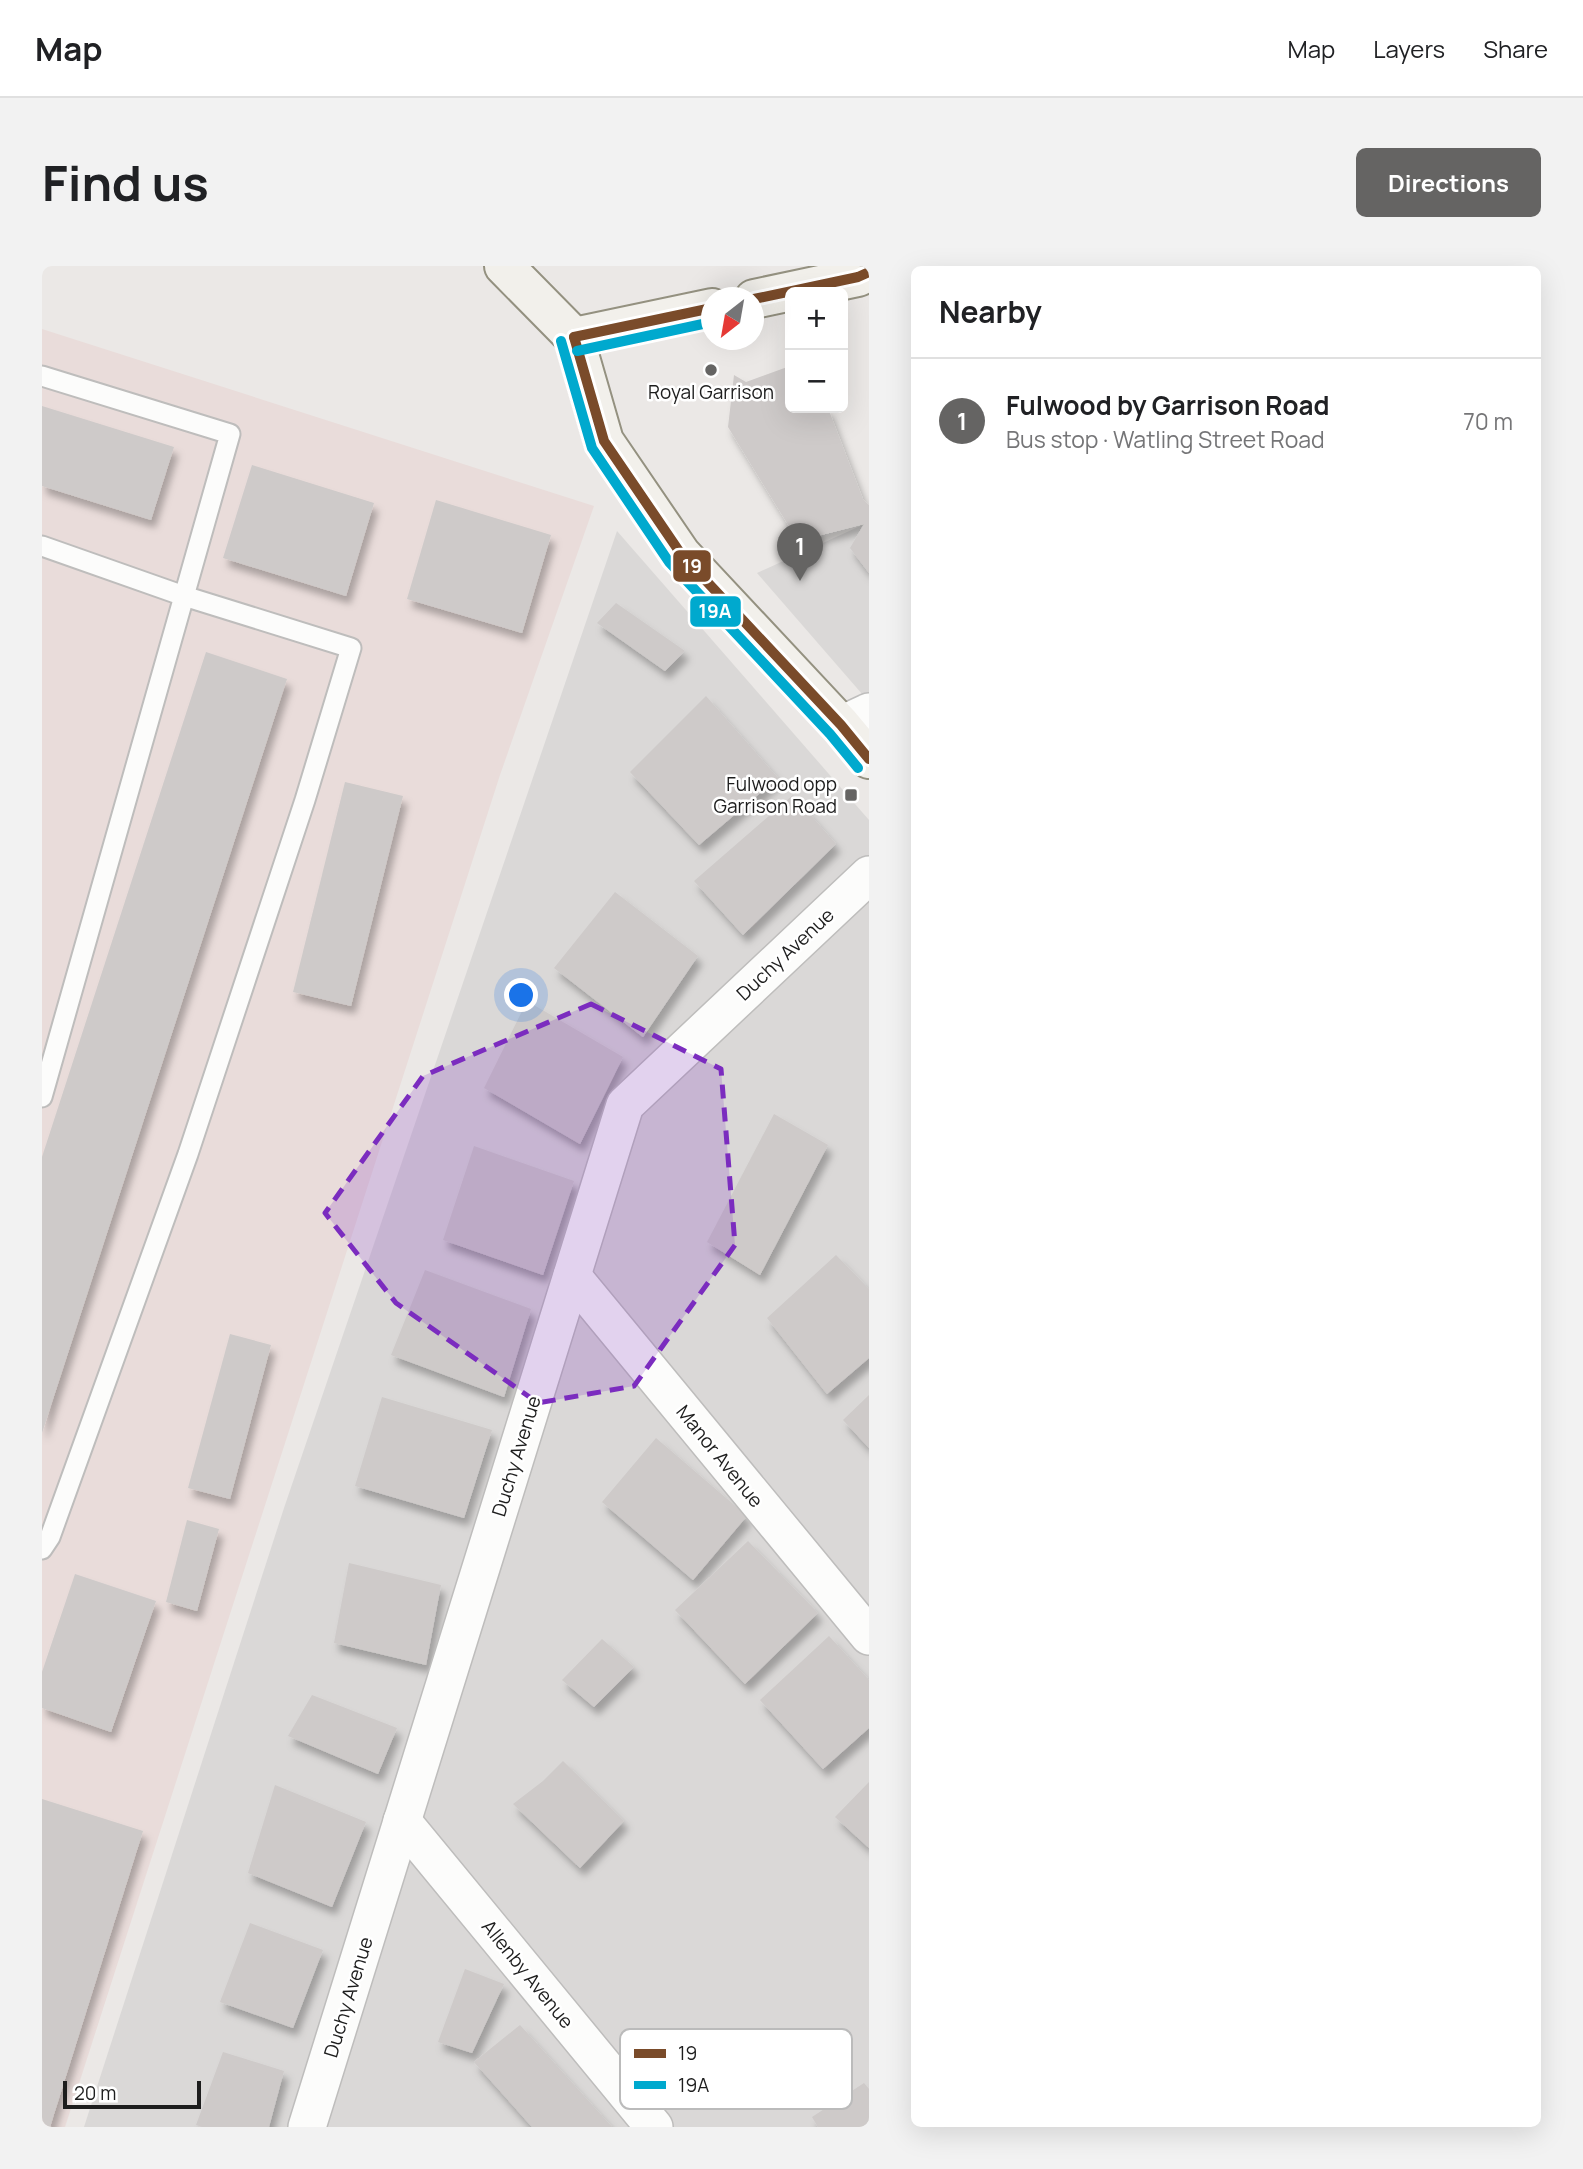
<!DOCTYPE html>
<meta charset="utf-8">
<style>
:root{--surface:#fff;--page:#f2f2f2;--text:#202124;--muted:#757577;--line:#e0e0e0;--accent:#656463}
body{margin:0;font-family:Manrope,sans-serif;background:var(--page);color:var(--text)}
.controls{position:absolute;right:21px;top:21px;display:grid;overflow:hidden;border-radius:10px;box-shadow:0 7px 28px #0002}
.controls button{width:63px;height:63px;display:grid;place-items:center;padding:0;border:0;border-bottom:2px solid var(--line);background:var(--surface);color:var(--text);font:35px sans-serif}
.compass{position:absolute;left:659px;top:21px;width:63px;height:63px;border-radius:50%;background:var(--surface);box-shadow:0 7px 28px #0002;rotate:211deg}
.scale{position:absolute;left:21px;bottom:18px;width:138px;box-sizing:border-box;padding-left:7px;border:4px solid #1d1d1d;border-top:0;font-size:19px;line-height:24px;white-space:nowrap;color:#1d1d1d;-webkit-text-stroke:5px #fff;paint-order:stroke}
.you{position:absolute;left:480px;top:730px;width:24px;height:24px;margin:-18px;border:5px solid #fff;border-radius:50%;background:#1a73e8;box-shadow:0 0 0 10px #1a73e833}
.badge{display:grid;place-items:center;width:46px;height:46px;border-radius:50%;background:var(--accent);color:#fff;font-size:23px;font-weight:700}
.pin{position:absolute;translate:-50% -58px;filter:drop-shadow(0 2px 4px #0008)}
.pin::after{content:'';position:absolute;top:37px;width:24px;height:21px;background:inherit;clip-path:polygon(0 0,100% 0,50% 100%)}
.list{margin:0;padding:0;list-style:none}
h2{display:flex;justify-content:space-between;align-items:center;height:91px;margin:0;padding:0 28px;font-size:30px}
h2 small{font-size:23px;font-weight:400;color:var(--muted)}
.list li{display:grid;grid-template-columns:46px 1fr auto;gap:21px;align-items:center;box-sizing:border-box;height:126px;padding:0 28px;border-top:2px solid var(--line)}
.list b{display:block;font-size:26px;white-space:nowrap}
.list p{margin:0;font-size:23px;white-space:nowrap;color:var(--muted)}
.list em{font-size:23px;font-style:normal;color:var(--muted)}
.map{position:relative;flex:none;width:827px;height:1861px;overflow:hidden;border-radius:10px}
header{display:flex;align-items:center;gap:42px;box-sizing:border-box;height:98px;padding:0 35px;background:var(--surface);border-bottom:2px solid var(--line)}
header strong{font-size:33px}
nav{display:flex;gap:38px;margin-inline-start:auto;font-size:24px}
.intro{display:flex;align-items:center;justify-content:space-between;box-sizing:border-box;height:168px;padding:0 42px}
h1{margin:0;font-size:49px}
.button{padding:18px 32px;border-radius:10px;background:var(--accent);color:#fff;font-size:24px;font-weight:700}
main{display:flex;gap:42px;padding:0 42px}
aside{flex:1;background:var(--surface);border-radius:10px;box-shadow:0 7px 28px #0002}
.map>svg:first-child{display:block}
.residential{fill:#dad8d7}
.military{fill:#e9dcda}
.building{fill:#cecac9;filter:url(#shadow)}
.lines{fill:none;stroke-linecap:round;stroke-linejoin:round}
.service-casing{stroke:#bebdbc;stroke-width:23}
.minor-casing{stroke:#bebdbc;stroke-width:40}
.secondary-casing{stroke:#949180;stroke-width:42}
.service{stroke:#fcfcfb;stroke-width:19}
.minor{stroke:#fcfcfb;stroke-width:37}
.secondary{stroke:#f2f0eb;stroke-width:38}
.bus-1-casing{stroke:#fff;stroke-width:16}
.bus-2-casing{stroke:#fff;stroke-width:16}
.bus-1{stroke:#7a4b2a;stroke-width:10}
.bus-2{stroke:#00a9ce;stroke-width:10}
.marked{fill:#7b2cbf;fill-opacity:0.2;stroke:#7b2cbf;stroke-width:5;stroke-dasharray:14 9;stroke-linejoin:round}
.poi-dot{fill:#656463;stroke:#fff;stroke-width:2.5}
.labels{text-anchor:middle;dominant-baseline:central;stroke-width:5;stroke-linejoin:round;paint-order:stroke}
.poi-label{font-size:19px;fill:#1d1d1d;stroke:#fff}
.street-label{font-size:19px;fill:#1d1d1d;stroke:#fff}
.key{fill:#fff;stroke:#bbb;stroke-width:2}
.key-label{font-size:19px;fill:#1d1d1d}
.line-badge{stroke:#fff;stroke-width:2.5}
.badge-label{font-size:19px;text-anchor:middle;font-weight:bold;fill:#fff}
</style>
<header>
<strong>Map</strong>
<nav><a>Map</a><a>Layers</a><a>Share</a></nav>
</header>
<div class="intro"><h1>Find us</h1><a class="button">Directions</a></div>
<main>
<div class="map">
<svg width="827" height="1861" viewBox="0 0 827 1861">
<defs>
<filter id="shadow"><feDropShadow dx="4.5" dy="8" stdDeviation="3.5" flood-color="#0004"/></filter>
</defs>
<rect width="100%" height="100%" fill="#ebe8e6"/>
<g class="residential">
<path d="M 827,256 L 827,436 L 715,307 Z"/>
<path d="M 575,265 L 827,554 L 827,1861 L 42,1861 L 242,1242 Z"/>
</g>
<path class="military" d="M 0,63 L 552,240 L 458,509 L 23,1861 L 0,1861 Z"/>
<g class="building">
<path d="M 748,100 L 748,142 L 786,142 L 821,233 L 827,239 L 827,307 L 808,282 L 822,258 L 756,275 L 686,161 L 692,109 L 704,116 Z"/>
<path d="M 0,140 L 132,181 L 109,254 L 0,220 Z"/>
<path d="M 210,199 L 332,237 L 304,330 L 181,292 Z"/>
<path d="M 394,234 L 509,269 L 480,367 L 365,333 Z"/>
<path d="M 574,337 L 643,385 L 623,405 L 555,357 Z"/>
<path d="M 164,386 L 245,413 L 0,1167 L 0,891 Z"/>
<path d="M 664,430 L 736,512 L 657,579 L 588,506 Z"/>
<path d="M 303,516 L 361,530 L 309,740 L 251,726 Z"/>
<path d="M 751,529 L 794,578 L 701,669 L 652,615 Z"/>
<path d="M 573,626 L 656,690 L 601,771 L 512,702 Z"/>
<path d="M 485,735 L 581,791 L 538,878 L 442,822 Z"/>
<path d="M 732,848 L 786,879 L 718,1009 L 665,976 Z"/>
<path d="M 432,880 L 532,915 L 501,1009 L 401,974 Z"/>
<path d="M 794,989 L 827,1023 L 827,1092 L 785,1128 L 725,1052 Z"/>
<path d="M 383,1004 L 489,1043 L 462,1131 L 349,1089 Z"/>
<path d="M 188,1068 L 229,1079 L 188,1233 L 146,1222 Z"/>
<path d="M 827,1129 L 827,1182 L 801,1154 Z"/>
<path d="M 340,1131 L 450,1164 L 422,1252 L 313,1220 Z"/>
<path d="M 614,1172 L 705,1250 L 651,1314 L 560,1236 Z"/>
<path d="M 145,1254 L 177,1263 L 155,1345 L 124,1336 Z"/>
<path d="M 706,1275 L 776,1347 L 703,1418 L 633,1344 Z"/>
<path d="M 307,1297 L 399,1319 L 384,1399 L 292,1377 Z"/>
<path d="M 33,1308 L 114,1335 L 69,1466 L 0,1442 L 0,1406 Z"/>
<path d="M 787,1370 L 827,1414 L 827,1462 L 781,1503 L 718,1434 Z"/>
<path d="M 560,1373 L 592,1401 L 552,1441 L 520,1414 Z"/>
<path d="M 270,1429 L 355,1462 L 336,1508 L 246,1470 Z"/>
<path d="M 521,1495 L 582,1555 L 538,1602 L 471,1538 L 501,1515 Z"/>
<path d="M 827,1516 L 827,1582 L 793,1551 Z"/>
<path d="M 233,1519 L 324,1556 L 290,1641 L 206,1607 Z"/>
<path d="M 0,1533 L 101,1565 L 8,1861 L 0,1861 Z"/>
<path d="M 208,1657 L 281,1684 L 251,1762 L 178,1736 Z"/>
<path d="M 423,1703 L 462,1718 L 430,1787 L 396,1776 Z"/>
<path d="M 478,1759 L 570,1861 L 490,1861 L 432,1796 Z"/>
<path d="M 181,1786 L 242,1805 L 227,1861 L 161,1861 L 154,1859 Z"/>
<path d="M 822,1817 L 827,1823 L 827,1861 L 776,1861 L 770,1851 Z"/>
</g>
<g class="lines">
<defs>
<g id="service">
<path d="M 0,110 L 188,168 L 0,831"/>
<path d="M 0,280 L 142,330 L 309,382 L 263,534 L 146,888 L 8,1271 L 0,1283"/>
</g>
<g id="minor">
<path d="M 799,459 L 827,446"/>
<path d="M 530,1010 L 827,1370"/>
<path d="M 360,1555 L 612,1861"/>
<path d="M 265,1861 L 583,839 L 827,609"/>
</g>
<g id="secondary">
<path d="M 462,0 L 532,71 L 562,175 L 639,288 L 799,459 L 827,493"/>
<path d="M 712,33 L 816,11 L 827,6"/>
<path d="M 532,71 L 670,42"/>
</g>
</defs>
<use href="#service" class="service-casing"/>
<use href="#minor" class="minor-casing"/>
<use href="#secondary" class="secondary-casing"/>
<use href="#service" class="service"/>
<use href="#minor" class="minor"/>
<use href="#secondary" class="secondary"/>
<defs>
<g id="bus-1">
<path d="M 712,33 L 816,11 L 827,6"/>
<path d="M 532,71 L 562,175 L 639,288 L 799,459 L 827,493"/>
<path d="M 532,71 L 670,42"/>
</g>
<g id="bus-2">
<path d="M 519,75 L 550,182 L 627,296 L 788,468 L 816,502"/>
<path d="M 535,85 L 670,56"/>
</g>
</defs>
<use href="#bus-1" class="bus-1-casing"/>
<use href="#bus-2" class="bus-2-casing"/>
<use href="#bus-1" class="bus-1"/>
<use href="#bus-2" class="bus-2"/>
</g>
<path class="marked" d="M 549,738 L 679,803 L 693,979 L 592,1120 L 496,1137 L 354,1037 L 283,947 L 381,810 Z"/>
<g class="poi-dot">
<circle cx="669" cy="104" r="7"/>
<rect x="802" y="522" width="14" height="14" rx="3.5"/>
</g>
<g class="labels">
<g class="poi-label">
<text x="669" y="126">Royal Garrison</text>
<text x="795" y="518" text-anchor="end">Fulwood opp<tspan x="795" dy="22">Garrison Road</tspan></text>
</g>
<g class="street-label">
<text transform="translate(743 688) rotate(-43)">Duchy Avenue</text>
<text transform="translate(474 1190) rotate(-73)">Duchy Avenue</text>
<text transform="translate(678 1190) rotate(51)">Manor Avenue</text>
<text transform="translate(486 1708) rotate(51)">Allenby Avenue</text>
<text transform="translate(306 1731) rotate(-73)">Duchy Avenue</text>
</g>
</g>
<rect x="578" y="1763" width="232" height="80" rx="10" class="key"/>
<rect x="592" y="1783" width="32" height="9" fill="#7a4b2a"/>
<rect x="592" y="1815" width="32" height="8" fill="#00a9ce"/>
<g class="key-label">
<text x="636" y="1794">19</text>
<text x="636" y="1826">19A</text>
</g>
<g class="line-badge">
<rect x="630" y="283" width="40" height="34" rx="7" fill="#7a4b2a"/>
<rect x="647" y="329" width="53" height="33" rx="7" fill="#00a9ce"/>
</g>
<g class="badge-label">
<text x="650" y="307">19</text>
<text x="673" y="352">19A</text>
</g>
</svg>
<div class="controls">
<button>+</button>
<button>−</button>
</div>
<svg class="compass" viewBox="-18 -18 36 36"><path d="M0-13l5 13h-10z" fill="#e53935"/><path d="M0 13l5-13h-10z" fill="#757577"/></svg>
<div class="scale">20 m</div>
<div class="you"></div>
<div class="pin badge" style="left:758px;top:315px">1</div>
</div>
<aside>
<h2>Nearby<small></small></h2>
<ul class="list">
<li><span class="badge">1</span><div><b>Fulwood by Garrison Road</b><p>Bus stop · Watling Street Road</p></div><em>70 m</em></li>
</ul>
</aside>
</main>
